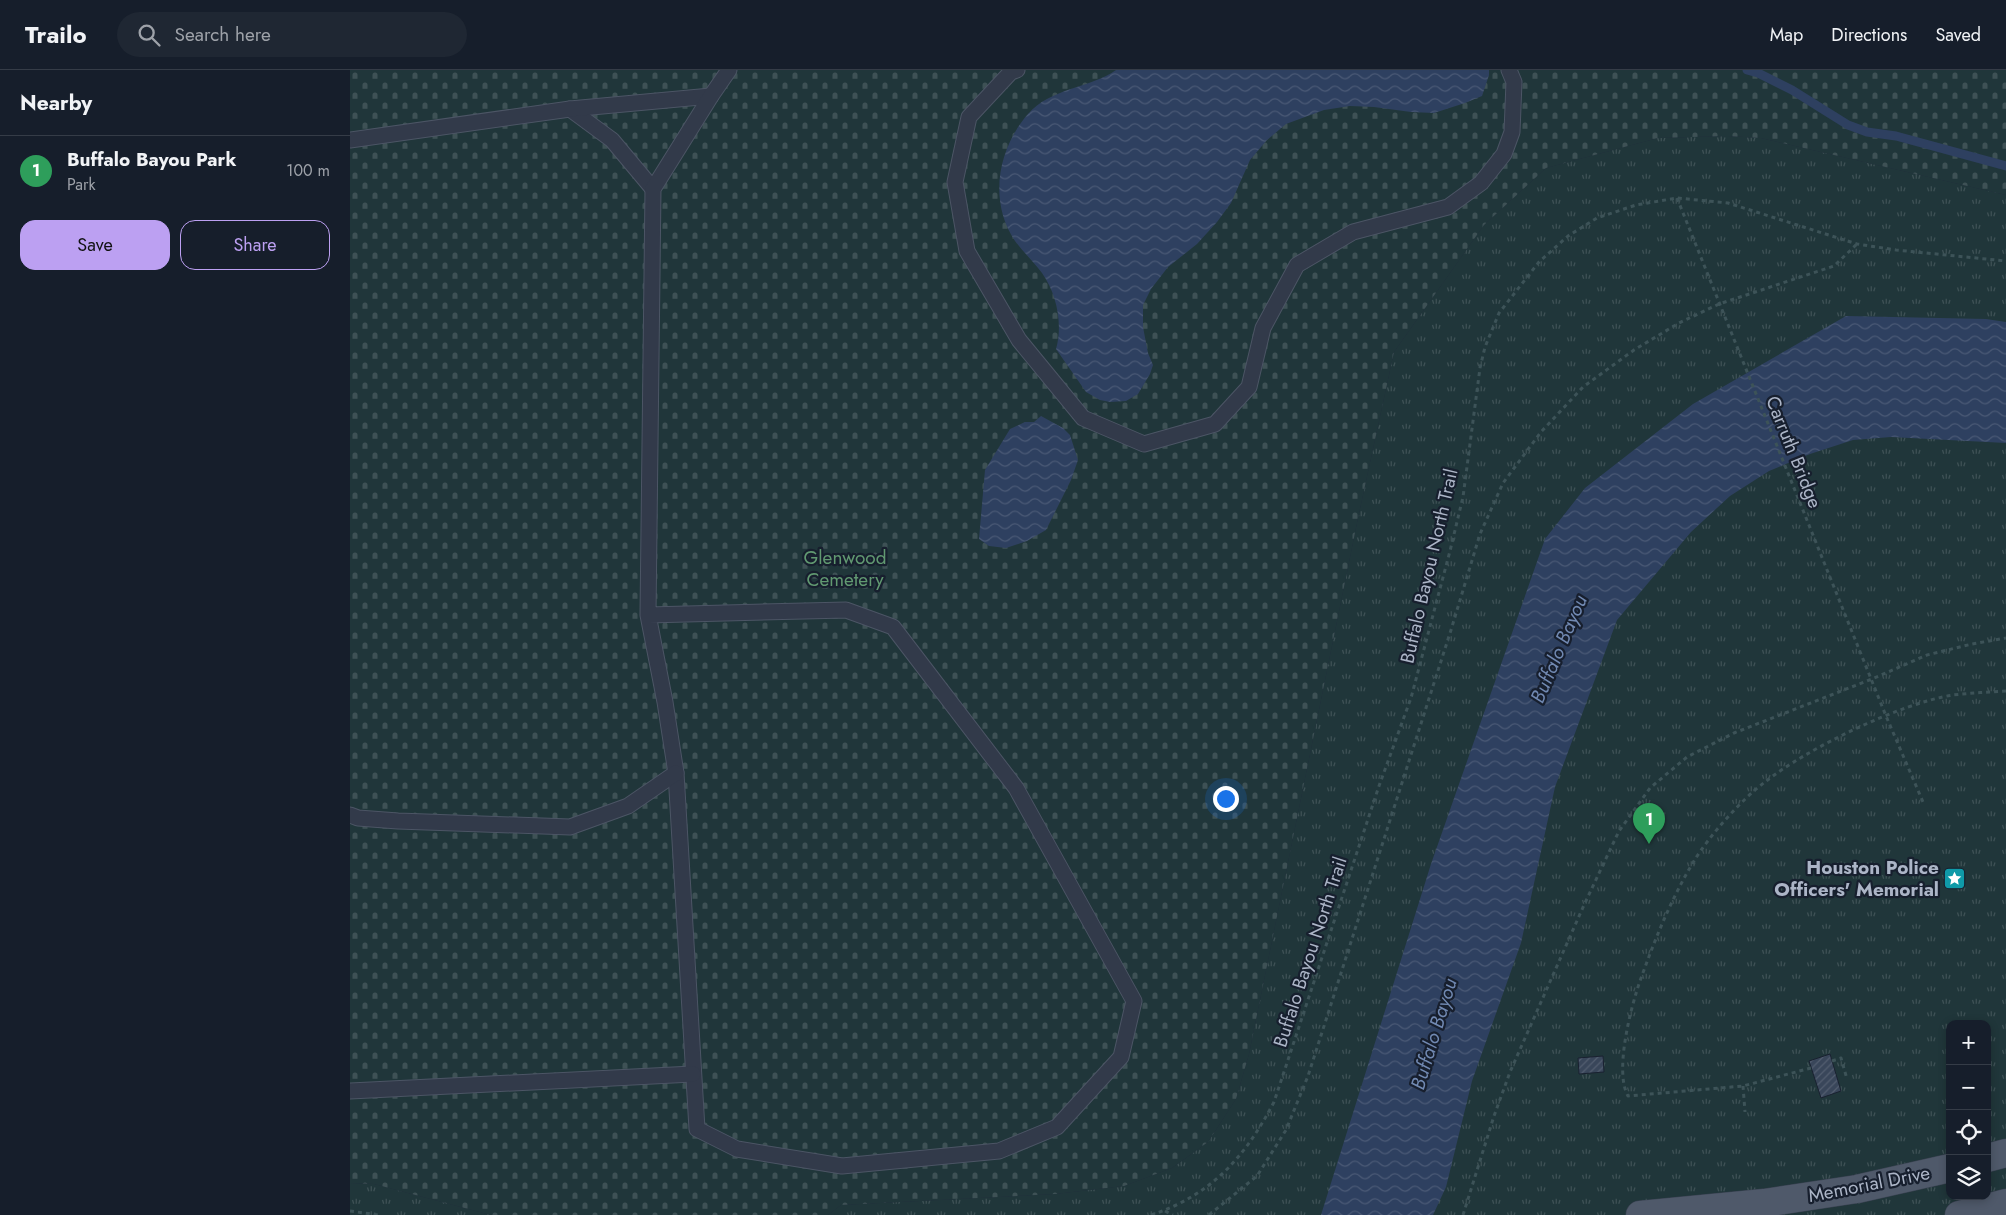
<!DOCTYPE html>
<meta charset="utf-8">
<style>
:root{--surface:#161e2b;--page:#1f2733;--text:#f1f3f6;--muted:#9ea2a9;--line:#353c47;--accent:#bca0f2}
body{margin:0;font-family:Jost,sans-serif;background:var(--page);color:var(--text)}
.controls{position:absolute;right:15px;bottom:15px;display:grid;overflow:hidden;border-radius:10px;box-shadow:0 2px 8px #0003}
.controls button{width:45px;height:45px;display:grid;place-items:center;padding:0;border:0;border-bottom:1px solid var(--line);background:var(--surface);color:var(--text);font:25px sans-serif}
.you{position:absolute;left:875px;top:728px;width:18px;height:18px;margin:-12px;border:4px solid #fff;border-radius:50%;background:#1a73e8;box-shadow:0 0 0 8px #1a73e833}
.badge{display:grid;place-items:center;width:32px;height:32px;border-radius:50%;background:var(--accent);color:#fff;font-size:16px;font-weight:700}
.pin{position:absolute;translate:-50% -41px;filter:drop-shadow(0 1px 2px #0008)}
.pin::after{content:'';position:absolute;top:26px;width:18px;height:15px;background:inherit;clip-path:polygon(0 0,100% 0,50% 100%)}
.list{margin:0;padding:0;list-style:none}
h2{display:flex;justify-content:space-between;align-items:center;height:65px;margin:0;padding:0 20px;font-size:21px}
h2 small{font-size:16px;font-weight:400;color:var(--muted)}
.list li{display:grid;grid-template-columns:32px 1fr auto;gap:15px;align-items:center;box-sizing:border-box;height:70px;padding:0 20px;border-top:1px solid var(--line)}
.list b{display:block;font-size:19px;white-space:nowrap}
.list p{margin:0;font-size:16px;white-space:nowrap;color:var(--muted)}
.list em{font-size:16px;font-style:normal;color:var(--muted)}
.actions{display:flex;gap:10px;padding:15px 20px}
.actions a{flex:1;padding:11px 0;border:1px solid var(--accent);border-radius:15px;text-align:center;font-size:18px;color:var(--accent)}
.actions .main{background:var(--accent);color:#111}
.icon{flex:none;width:28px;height:28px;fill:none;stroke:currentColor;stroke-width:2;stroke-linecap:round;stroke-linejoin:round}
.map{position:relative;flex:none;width:1656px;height:1145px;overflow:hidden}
header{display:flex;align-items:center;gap:30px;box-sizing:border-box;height:70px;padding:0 25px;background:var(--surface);border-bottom:1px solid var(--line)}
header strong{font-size:24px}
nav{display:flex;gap:28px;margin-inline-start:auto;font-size:18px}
.search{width:350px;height:45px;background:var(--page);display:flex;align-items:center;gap:12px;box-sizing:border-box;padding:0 18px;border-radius:28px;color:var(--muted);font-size:19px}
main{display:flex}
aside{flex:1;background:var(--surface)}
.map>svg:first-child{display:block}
.grass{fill:url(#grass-tufts);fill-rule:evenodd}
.cemetery{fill:url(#cemetery-stones)}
.water{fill:url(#water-waves)}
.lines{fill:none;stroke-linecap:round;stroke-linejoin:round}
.stream{stroke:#2e4060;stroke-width:9}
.building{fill:url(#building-hatch);stroke:#192130}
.lane-casing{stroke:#4c5565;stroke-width:17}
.primary-casing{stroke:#3b4353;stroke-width:29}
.path{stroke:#3d5358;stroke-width:3;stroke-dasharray:4 4;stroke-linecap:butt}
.lane{stroke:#323a4a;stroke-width:15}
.primary{stroke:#4f596a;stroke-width:28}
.labels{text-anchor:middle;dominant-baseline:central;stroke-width:4.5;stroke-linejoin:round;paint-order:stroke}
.street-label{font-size:19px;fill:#acb5c7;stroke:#171f2e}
.park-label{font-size:19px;fill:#619971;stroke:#171f2e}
.poi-label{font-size:19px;font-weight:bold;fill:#acb5c7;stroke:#171f2e;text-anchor:end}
.water-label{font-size:20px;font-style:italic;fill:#7189b2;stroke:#171f2e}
</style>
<header>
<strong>Trailo</strong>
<div class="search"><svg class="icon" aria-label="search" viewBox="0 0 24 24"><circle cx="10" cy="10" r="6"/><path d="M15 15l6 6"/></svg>Search here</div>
<nav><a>Map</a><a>Directions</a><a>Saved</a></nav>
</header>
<main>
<aside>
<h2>Nearby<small></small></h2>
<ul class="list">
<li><span class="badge" style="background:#2e9e5b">1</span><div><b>Buffalo Bayou Park</b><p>Park</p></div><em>100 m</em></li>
</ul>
<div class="actions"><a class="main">Save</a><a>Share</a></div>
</aside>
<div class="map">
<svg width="1656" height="1145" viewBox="0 0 1656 1145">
<defs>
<pattern id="grass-tufts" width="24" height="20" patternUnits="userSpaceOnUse" patternTransform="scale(1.25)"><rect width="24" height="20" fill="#20363a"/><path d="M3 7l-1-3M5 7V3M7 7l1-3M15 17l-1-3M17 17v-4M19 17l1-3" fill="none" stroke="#3e5155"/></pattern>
<pattern id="cemetery-stones" width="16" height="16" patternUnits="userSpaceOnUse" patternTransform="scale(1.25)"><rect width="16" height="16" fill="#20363a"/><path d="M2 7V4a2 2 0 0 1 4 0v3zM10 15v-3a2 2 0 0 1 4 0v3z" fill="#3e5155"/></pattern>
<pattern id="water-waves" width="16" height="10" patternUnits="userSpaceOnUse" patternTransform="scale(1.25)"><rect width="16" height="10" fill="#2e4060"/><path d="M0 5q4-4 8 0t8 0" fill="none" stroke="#4a5975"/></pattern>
<pattern id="building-hatch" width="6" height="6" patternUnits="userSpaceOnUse" patternTransform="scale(1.25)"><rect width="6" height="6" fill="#39465a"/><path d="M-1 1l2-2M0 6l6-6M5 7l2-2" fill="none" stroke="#535e70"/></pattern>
</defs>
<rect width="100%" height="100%" fill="#1e2839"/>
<g class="grass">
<path d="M 1377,66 L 1411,68 L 1656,125 L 1656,1145 L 478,1145 L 491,1135 L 705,1124 L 774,1116 L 822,1098 L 858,1072 L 886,1029 L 899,984 L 1008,448 L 1044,282 L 1134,155 L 1196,98 L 1308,68 ZM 1600,954 L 1637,954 L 1637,1126 L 1600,1126 Z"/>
<path d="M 0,1113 L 24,1114 L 141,1145 L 0,1145 Z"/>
</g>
<path class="cemetery" d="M 0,0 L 1656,0 L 1656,125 L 1411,68 L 1377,66 L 1308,68 L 1196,98 L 1134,155 L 1044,282 L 1008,448 L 899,984 L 886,1029 L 858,1072 L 822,1098 L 774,1116 L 705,1124 L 491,1135 L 478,1145 L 141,1145 L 24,1114 L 0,1113 Z"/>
<g class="water">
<path d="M 766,0 L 1139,0 L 1139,5 L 1132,26 L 1115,33 L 1084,43 L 1061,42 L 1024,37 L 1000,36 L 974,40 L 936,54 L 917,70 L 900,90 L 881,133 L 867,152 L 847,174 L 818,197 L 801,219 L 793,235 L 793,257 L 798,283 L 803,295 L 800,304 L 788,324 L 776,331 L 760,332 L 750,330 L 736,322 L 706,279 C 713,255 707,224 692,203 C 684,192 673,182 665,171 C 638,131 648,78 678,44 C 700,18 741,18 766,0 Z"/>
<path d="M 1496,246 L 1636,249 L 1656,252 L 1656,373 L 1541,367 L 1503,370 L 1460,384 L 1419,401 L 1380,426 L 1341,462 L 1267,550 L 1205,717 L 1171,873 L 1122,1011 L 1096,1117 L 1083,1145 L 971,1145 L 1081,794 L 1195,469 L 1235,418 L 1343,334 Z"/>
<path d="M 691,346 L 713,358 L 720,365 L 728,390 L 721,410 L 696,460 L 677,471 L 656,478 L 639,476 L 629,469 L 635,400 L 660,359 L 675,352 L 684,352 Z"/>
</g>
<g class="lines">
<path class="stream" d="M 1397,0 L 1408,3 L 1442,20 L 1498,55 L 1517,62 L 1546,66 L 1656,96"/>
</g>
<g class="building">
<path d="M 1480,984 L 1491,1021 L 1471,1028 L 1459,991 Z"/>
<path d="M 1253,986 L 1254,1002 L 1229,1004 L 1228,988 Z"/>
</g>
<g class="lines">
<defs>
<g id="lane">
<path d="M 667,0 L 661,2 L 619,47 L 605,112 L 617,181 L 669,270 L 733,348 L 794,374 L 865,354 L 899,317 L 913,258 L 947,195 L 1003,162 L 1098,137 L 1131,113 L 1154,84 L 1162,62 L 1164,12 L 1159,0"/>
<path d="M 220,39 L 262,70 L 303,119"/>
<path d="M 0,70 L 220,39 L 361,26"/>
<path d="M 298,545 L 496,540 L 543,557 L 666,718 L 784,931 L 771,987 L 707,1057 L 649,1081 L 492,1096 L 387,1079 L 347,1059 L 326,703 L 315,632 L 298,545 L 303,119 L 361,26 L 379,0"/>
<path d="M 0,745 L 8,748 L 48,751 L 220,757 L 278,736 L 326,703"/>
<path d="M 0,1021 L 343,1004"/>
</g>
<g id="primary">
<path d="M 1637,1088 L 1656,1083"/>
<path d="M 1290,1145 L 1414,1133 L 1507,1119 L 1600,1098"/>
<path d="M 1609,1145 L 1656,1133"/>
</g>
</defs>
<use href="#lane" class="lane-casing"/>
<use href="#primary" class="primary-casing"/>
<g class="path">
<path d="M 1327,128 L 1536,646 L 1573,732"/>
<path d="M 1482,991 L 1491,988 L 1497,1009"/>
<path d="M 1461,998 L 1393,1016 L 1278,1026 C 1264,1001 1281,937 1290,911 C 1305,869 1321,829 1344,791 C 1359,766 1392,729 1415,712 C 1456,679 1551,633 1603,625 C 1621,623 1638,622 1656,621"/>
<path d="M 1393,1016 L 1395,1042"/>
<path d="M 0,1141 L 28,1145"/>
<path d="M 815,1141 L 823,1145"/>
<path d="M 801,1145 C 862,1125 895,1087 924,1032 L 1029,716 L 1061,628 L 1100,481 L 1113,427 L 1130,298 L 1135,277 L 1149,243 L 1189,192 L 1218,166 L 1247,148 L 1286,135 L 1327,128 L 1378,133 L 1507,174 L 1546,180 L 1656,191"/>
<path d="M 859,1145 L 907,1106 L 936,1060 L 958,1006 L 1101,560 L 1130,464 L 1153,413 L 1191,362 L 1233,317 L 1284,280 L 1329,253 L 1369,234 L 1484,196 L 1507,174"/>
<path d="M 1113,1145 L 1144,1046 L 1160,1002 L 1234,835 L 1269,761 L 1300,718 L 1337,687 L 1384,663 L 1522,609 L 1577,585 L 1622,574 L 1656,568"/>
</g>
<use href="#lane" class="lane"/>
<use href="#primary" class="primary"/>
</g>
<defs>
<symbol id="sight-square" viewBox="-11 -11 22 22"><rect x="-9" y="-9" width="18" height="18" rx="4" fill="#0f9aa8" stroke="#171f2e"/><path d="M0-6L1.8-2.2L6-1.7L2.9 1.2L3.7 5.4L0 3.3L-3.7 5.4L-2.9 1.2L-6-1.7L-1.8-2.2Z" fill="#fff"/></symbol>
</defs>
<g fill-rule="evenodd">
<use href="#sight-square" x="1592" y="796" width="25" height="25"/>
</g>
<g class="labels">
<g class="street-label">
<text transform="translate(1444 382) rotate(68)">Carruth Bridge</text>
<text transform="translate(1079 496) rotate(-77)">Buffalo Bayou North Trail</text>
<text transform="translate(960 882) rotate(-72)">Buffalo Bayou North Trail</text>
<text transform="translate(1519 1114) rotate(-11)">Memorial Drive</text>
</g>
<g class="park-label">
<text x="495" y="487">Glenwood<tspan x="495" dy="22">Cemetery</tspan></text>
</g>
<g class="poi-label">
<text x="1589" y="797">Houston Police<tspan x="1589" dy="22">Officers' Memorial</tspan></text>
</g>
<g class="water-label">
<text transform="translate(1209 579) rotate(-67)">Buffalo Bayou</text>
<text transform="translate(1084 964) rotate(-73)">Buffalo Bayou</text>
</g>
</g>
</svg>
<div class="controls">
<button>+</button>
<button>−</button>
<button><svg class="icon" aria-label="locate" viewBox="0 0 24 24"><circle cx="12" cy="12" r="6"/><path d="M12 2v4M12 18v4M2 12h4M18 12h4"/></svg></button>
<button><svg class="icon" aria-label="layers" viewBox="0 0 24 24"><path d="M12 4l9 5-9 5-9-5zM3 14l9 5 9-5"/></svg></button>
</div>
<div class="you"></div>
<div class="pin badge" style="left:1299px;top:774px;background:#2e9e5b">1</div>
</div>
</main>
